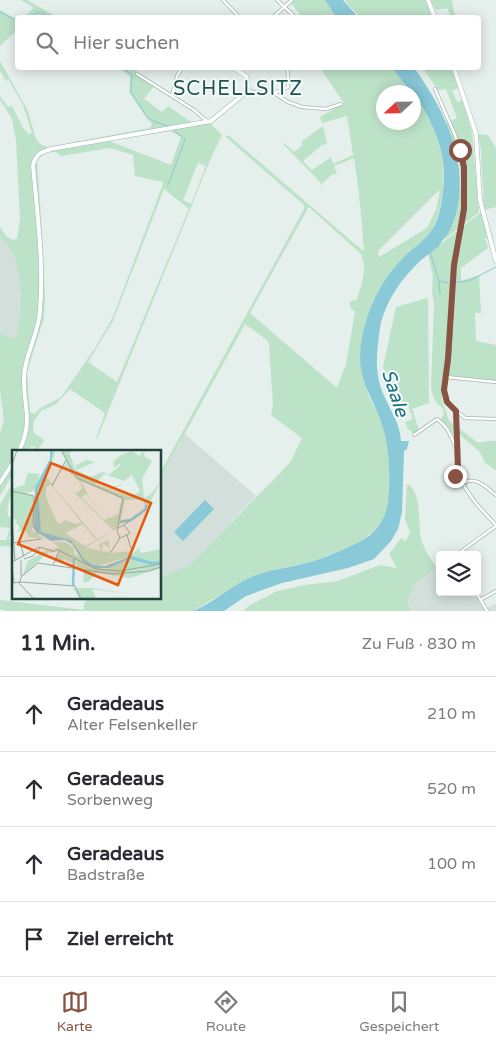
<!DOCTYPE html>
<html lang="de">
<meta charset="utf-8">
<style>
:root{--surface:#fff;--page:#f2f2f3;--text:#2b2b33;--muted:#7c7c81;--line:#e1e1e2;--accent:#895343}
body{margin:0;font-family:"Varela Round",sans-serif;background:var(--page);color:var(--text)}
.controls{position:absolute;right:15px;bottom:15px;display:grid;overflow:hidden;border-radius:5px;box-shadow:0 2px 12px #0003}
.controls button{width:45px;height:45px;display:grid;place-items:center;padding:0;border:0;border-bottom:1px solid var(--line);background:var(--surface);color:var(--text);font:25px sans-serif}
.compass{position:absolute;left:376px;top:85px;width:45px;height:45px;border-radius:50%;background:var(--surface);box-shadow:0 2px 12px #0003;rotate:248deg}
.stop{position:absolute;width:15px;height:15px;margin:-11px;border:4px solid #895343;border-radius:50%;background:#fff}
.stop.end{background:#895343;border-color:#fff;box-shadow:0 1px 5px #0008}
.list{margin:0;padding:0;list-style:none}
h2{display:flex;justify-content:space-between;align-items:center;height:65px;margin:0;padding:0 20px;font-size:21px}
h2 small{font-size:16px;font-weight:400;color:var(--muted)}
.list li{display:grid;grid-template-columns:32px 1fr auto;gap:15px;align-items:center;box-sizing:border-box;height:75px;padding:0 20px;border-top:1px solid var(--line)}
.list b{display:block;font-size:19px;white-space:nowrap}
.list p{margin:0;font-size:16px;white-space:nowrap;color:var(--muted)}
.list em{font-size:16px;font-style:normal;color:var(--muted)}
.icon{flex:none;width:28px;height:28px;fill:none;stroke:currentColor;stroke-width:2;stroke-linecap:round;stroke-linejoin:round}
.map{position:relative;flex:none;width:496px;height:611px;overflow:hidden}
.search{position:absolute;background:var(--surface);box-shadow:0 2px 12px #0003;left:15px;right:15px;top:15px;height:55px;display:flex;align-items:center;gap:12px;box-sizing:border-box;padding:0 18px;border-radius:5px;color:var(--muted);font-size:19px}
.sheet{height:365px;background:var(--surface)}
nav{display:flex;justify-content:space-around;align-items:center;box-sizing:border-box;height:70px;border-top:1px solid var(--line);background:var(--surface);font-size:14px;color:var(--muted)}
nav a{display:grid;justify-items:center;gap:2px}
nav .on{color:var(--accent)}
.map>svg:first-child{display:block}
.built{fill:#d3dfda}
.green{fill:#bce2c8;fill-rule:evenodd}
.water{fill:#89c9d8}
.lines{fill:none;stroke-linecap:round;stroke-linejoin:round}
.stream{stroke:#89c9d8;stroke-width:1}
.street-casing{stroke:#a7b8b3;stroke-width:4}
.secondary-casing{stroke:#a2bcb4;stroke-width:5}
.street{stroke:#fff;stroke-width:2.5}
.secondary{stroke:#fff;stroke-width:4}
.route{stroke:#895343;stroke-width:6}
.labels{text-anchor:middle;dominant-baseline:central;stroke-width:4;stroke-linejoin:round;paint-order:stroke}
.water-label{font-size:19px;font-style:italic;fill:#166f85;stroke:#f6fbf9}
.quarter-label{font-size:20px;letter-spacing:1px;fill:#1c574b;stroke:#f6fbf9}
.inset-river{fill:none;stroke:#89c9d8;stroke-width:2.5}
.inset-road{fill:none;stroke:#97aaa5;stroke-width:1}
.view{fill:#e8590c;fill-opacity:0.15;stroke:#e8590c;stroke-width:2.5}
.inset-edge{fill:none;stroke:#22433b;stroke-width:2.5}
</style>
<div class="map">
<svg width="496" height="611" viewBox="0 0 496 611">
<rect width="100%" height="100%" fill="#e5efeb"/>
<g class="built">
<path d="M 0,237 L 7,243 L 13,252 L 18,266 L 20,285 L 19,323 L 17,336 L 13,340 L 0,333 Z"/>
<path d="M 185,434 L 256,496 L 190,565 L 160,577 L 160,479 Z"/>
<path d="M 440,565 L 440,592 L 476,592 L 487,608 L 496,604 L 496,611 L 412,611 L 407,602 L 414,583 Z"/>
</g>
<g class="green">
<path d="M 21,0 L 27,0 L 57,17 L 47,17 L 38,14 L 33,17 L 23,17 L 33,9 L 33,7 Z"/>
<path d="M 294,0 L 325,0 L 336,17 L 302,17 L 291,3 Z"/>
<path d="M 345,0 L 427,0 L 433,17 L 361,17 L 348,5 Z"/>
<path d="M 430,0 L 452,0 L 455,17 L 451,17 L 447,8 L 436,10 Z"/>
<path d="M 0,10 L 18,20 L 17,30 L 0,46 Z"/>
<path d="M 0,61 L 27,109 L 36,139 L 40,144 L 47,147 L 150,128 L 152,124 L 148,120 L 129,92 L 130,76 L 119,68 L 130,68 L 137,71 L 135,74 L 154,86 L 144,99 L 162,112 L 168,106 L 195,125 L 210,123 L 222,135 L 210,160 L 97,439 L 96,438 L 105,413 L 70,389 L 56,404 L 41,411 L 34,421 L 33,427 L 34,433 L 44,440 L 37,451 L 34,451 L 36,446 L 31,447 L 27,451 L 14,451 L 14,472 L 0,496 L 0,433 L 4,420 L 0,390 L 0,333 L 13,339 L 17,336 C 21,309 26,255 0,238 L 0,227 L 6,236 L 12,240 L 17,239 L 20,219 L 16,140 L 12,119 L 0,99 L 0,96 L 8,107 L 12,106 L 23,128 L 29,134 L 32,133 L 23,105 L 8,79 L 6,81 L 0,71 ZM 171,131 L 181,137 L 171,165 L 109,141 ZM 110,148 L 133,155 L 135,176 L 163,182 L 163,184 L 113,317 L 95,348 L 61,397 C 51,404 43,404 34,414 L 30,412 L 27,372 L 44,318 L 45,300 L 43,246 L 37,161 C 42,154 48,152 56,152 L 61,156 ZM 198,163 L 206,166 L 191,204 L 183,200 ZM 164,189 L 188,208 L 188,211 L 142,322 L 140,324 L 141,325 L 117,382 L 88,362 L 113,321 Z"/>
<path d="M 320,68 L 392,68 L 411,92 L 384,92 L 384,122 L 414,122 L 414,95 C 445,137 454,186 430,234 L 373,301 L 365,323 L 362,340 L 360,354 L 368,395 L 379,415 L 386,437 L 390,458 L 388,499 L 386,516 L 375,530 L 357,544 L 314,561 L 277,569 L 245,580 L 193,611 L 6,611 L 0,609 L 0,600 L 84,610 L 84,603 L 90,597 L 160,597 L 160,577 L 190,565 L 284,469 L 291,461 L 302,438 L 271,415 L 273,405 L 269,345 L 267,340 L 245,324 L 160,479 L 160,473 L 304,209 L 304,205 L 226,137 L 228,135 L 363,251 L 364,249 L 359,193 L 354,158 L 334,166 L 337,174 L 331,175 L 321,185 L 320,182 L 283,144 L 284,143 L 294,152 L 303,145 L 301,142 L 323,126 L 327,144 L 322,145 L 303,161 L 312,170 L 331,157 L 333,164 L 353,155 L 347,116 L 322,123 L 320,117 L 344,103 ZM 440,190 L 436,210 L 427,228 L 379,257 L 378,251 L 434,195 ZM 308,208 L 310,208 L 361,254 C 368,269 361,285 357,300 L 350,301 L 350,307 L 355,312 L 346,364 L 337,388 L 250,313 Z"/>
<path d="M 423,68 L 452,68 L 459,88 L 452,91 L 457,102 L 463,100 L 472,133 L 479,212 L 445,239 L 445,235 L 453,225 L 461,185 L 459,163 L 446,123 L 457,118 L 446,89 L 438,90 Z"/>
<path d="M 478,134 L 488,135 L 496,148 L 496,207 L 484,210 L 493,237 L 485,238 L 488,248 L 461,268 L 461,281 L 479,275 L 481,313 L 475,313 L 476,341 L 496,345 L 496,381 L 444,375 L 442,381 L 442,399 L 449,421 L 477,442 C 484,443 488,440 496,441 L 496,470 L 485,463 L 480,452 L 460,435 L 453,435 L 441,419 L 444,414 L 443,408 C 435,404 433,396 431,388 L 434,304 L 432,292 L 433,276 L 428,254 L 484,210 L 481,151 Z"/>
<path d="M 428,298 L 429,403 L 412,409 L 419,430 L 414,434 L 408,429 L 405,422 L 413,419 L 408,406 L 400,408 L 383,367 L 396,307 Z"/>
<path d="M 14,481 C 14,493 5,505 8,516 L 14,519 L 14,525 L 9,539 L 14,541 L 14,547 L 0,546 L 0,540 L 6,540 L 10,528 L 0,527 L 0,505 Z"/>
<path d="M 407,484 C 422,490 418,524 421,539 C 424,549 431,559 436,568 L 415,583 L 407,602 L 412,611 L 243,611 L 250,605 L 277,591 L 305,585 L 338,581 L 380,565 L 397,568 L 389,554 L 401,538 L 406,541 L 410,532 L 405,520 Z"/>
</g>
<g class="water">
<path d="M 325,0 L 343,0 L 358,17 L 336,17 Z"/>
<path d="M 392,68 L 414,68 C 446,111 473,169 453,223 C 451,231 443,239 439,246 C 434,251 427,255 421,260 C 402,278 385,301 380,328 C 377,350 374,370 382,391 C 389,409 400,422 401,441 L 409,441 L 407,449 L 404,451 L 402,512 L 398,529 L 391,541 L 374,559 L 348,568 L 282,583 L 246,596 L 224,611 L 193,611 C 211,604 227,589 245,580 C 266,569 291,568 314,561 C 323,558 333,554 342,550 C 354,545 368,539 377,528 C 388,514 388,504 389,486 C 390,461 388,439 379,416 C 370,394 360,380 360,355 C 362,319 378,283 404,257 C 412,249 422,243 429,234 C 440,221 443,197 444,180 C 445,155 436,130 423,108 C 420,103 414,99 414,92 L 411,92 Z"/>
<path d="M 205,500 L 214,509 L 183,541 L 174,532 Z"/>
</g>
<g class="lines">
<g class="stream">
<path d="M 0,12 L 17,21"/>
<path d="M 30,18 C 39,10 42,12 51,18"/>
<path d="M 122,68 L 132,75 L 131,92 L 147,117 L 155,122 L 168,126"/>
<path d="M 173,130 L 181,136"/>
<path d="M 168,185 L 185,140 L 184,138"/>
<path d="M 430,252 L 439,281 L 440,294"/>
<path d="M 439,281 L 449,283"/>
<path d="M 455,283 L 471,280 L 496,267"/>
</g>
<defs>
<g id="street">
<path d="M 223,0 L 240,18"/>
<path d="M 277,0 L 294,16"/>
<path d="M 272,18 L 292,0"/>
<path d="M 137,74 L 194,110 L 208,122"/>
<path d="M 435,89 L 455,135 L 464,167 L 464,215 L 454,265 L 449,359 L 443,390 L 448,404 L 465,418"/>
<path d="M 247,90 L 253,92 L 274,93 L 288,102 L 302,107 L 326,109 L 341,104"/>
<path d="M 274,93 L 288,87 L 288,75 L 287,68"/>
<path d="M 172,96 L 177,76 L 182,68"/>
<path d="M 446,377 L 496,382"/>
<path d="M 456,411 C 458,430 456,448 457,466 C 459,487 482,511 496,525"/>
<path d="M 465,418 L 496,419"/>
<path d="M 414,435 L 437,419 C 450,428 450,437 457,449"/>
<path d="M 452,473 L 459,482 L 462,482"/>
<path d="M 463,483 C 476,476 486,487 496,495"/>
<path d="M 456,555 L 496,526"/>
<path d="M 476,592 L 487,611"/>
<path d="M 480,600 L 496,591"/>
</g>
<g id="secondary">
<path d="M 428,0 L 435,18"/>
<path d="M 454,68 L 476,134 L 480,200 L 496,261"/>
<path d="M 19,451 C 34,420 23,407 24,376 C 25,354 39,333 40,310 C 44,262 37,213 33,165 C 36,154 41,152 51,149 L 211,121 L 245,93 L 248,86 L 246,76 L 234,68"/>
<path d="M 0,483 L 14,461"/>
</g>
</defs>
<use href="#street" class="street-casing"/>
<use href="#secondary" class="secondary-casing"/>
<use href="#street" class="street"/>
<use href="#secondary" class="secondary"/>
</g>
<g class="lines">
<path class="route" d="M 455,476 L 462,482 L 458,468 L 456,411 L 447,402 L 444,390 L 448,359 L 454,265 L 464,209 L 464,167 L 460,150"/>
</g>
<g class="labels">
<g class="water-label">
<text transform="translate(395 393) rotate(72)">Saale</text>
</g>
<g class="quarter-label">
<text x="238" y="89">SCHELLSITZ</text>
</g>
</g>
<g transform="translate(12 450)">
<rect width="149" height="149" fill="#e5efeb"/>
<path d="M 41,0 L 43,0 L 42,9 L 33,26 L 40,34 L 55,11 L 49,0 L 63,0 L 57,3 L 64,20 L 64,15 L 75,10 L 83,12 L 64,20 L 78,27 L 91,22 L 97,25 L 112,12 L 102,17 L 101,12 L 109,5 L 120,1 L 127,6 L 133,0 L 132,6 L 140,11 L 130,29 L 132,48 L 139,44 L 149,31 L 135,58 L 149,47 L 135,59 L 118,71 L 110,72 L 102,81 L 60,40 L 64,43 L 70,39 L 69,33 L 55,20 L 49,19 L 41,36 L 85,89 L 101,81 L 74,97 L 89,101 L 87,94 L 97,90 L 97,98 L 91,93 L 90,101 L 97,102 L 97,98 L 99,103 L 119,101 L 121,104 L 127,97 L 132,96 L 127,98 L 129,103 L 149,99 L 149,111 L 141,112 L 120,106 L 85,116 L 73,110 L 59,90 L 29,82 L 26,76 L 27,36 L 41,10 ZM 92,24 L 112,31 L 120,25 L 128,41 L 119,47 L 99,40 L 100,39 L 107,36 L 110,34 L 97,39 L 83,34 ZM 69,31 L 110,49 L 106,64 L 98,68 L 79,51 ZM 38,35 L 41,37 L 69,72 L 64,74 L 53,70 L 47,74 L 44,70 L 34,47 L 34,37 ZM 74,44 L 79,50 L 97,68 L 92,70 L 69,47 ZM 131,49 L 134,59 L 118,69 L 109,70 L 113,50 ZM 71,74 L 84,90 L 73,96 L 53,83 ZM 16,23 L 28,24 L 22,41 L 13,43 L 22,46 L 23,59 L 20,80 L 32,89 L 17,87 L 13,80 L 4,82 L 8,79 L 6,74 L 2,75 L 5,72 L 0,66 L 0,39 L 12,35 ZM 41,92 L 53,92 L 62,98 L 62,104 L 54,101 L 69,107 L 76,116 L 95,119 L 119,109 L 138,115 L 149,114 L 149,118 L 118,128 L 85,123 L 76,132 L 71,132 L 72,119 L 66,117 L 63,110 L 62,114 L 52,109 L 49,113 L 42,112 L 48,101 L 40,99 L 11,125 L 16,111 L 37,99 L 47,98 ZM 61,138 L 82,138 L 112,143 L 80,139 L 84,149 L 68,149 Z" fill="#bce2c8" fill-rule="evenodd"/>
<path d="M 38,0 L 41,0 L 40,10 L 26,40 L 29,82 L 59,90 L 73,110 L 82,115 L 93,116 L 120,106 L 141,112 L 149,111 L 149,114 L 139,115 L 118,109 L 97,118 L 82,118 L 72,113 L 60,94 L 53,90 L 39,91 L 26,83 L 22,78 L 23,37 L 38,9 Z" fill="#89c9d8"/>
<path class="inset-river" d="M 108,72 L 119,70 L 134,59 L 134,55M 61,136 L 62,109"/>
<path class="inset-road" d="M 49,0 L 65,28 L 111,48 L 105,81 L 108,88 L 115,85M 0,15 L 5,0M 40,36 L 54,10M 0,41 L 22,46 L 21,76 L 26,84M 0,67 L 3,111M 112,75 L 118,83 L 115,85 L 120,102M 105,79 L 118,71M 8,92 L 12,107M 0,93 L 29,89M 39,102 L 46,100 L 84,119 L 108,121 L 149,114M 99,102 L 108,88M 12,109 L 21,106 L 29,97M 9,110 L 9,126M 0,112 L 27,97 L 41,101M 41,115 L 47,101M 0,116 L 2,133M 6,132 L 22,149M 8,132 L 63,136 L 69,149M 0,133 L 8,132 L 9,127 L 26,113 L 101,124 L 136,121 L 149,117"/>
<path class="view" d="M 39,13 L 139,53 L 106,135 L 6,94 Z"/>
<rect width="149" height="149" class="inset-edge"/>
</g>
</svg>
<div class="controls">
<button><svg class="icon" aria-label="layers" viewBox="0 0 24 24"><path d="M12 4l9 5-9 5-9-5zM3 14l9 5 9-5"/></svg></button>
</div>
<svg class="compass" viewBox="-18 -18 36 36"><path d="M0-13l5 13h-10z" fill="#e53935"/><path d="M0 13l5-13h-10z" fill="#7c7c81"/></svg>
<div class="stop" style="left:460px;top:150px"></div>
<div class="stop end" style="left:455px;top:476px"></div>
<div class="search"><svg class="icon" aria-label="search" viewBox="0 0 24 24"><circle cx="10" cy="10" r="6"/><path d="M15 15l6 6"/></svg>Hier suchen</div>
</div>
<section class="sheet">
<h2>11 Min.<small>Zu Fuß · 830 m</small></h2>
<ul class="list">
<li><svg class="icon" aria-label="ahead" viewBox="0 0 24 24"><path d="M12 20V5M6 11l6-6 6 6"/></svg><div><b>Geradeaus</b><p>Alter Felsenkeller</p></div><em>210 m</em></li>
<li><svg class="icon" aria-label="ahead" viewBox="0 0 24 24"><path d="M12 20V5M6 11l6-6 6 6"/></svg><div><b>Geradeaus</b><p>Sorbenweg</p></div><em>520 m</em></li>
<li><svg class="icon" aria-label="ahead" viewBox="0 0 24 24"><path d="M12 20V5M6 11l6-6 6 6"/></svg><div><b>Geradeaus</b><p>Badstraße</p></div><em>100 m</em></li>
<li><svg class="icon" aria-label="arrive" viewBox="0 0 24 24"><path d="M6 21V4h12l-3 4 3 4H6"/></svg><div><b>Ziel erreicht</b></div></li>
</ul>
</section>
<nav>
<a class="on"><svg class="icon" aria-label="map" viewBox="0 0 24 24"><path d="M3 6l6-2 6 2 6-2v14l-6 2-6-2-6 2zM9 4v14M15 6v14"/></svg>Karte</a>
<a><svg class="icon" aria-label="directions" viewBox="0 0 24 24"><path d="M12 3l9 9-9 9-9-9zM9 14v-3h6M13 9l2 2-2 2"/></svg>Route</a>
<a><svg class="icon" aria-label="saved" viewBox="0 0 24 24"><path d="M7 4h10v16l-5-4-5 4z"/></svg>Gespeichert</a>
</nav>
